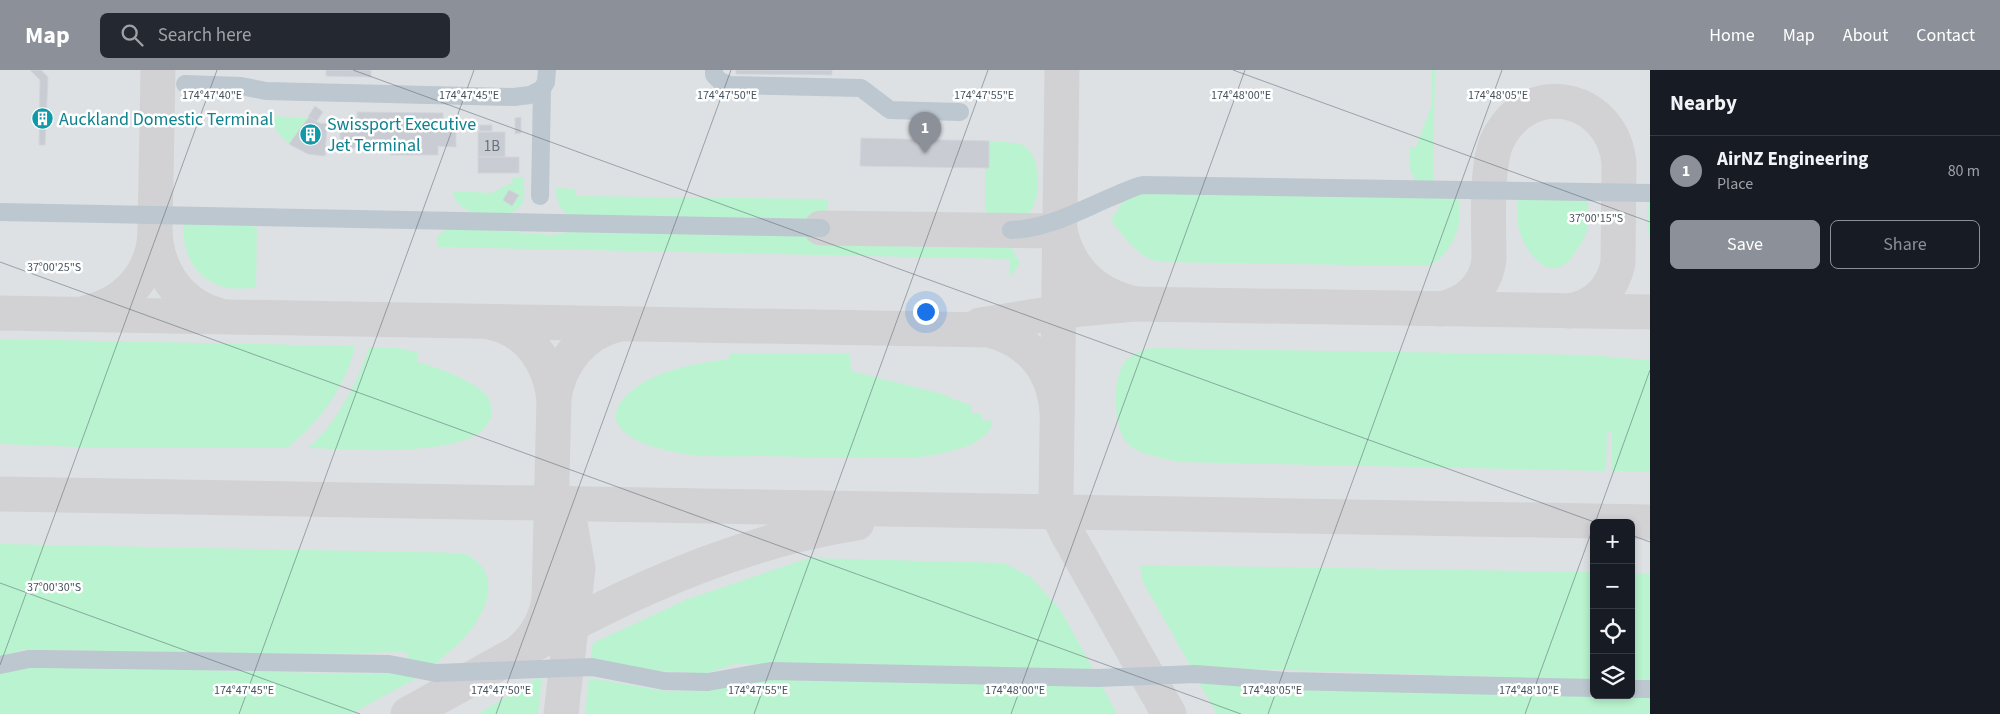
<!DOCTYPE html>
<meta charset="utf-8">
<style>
:root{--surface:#171b24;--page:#242831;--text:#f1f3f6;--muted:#9ea1a6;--line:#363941;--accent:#8c9099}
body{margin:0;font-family:"Source Sans 3",sans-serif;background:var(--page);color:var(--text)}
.controls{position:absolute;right:15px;bottom:15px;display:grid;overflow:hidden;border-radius:8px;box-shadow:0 2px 8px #0003}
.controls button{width:45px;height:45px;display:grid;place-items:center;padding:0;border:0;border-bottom:1px solid var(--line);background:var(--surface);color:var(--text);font:25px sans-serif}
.you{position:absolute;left:925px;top:241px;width:18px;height:18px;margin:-12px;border:4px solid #fff;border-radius:50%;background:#1a73e8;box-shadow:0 0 0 8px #1a73e833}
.badge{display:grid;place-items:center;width:32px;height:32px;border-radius:50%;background:var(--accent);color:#fff;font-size:16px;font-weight:700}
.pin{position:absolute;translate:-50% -41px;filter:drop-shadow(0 1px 2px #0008)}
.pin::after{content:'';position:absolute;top:26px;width:18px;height:15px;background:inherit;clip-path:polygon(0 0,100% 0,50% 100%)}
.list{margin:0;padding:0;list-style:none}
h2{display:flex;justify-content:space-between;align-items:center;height:65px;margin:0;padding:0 20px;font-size:21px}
h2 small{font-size:16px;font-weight:400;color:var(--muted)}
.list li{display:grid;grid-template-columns:32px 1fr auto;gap:15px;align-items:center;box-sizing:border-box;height:70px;padding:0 20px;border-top:1px solid var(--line)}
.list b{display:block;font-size:19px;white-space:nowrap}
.list p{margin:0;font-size:16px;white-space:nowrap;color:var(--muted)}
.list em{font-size:16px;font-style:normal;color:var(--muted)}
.actions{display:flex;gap:10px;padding:15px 20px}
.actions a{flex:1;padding:11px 0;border:1px solid var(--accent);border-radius:8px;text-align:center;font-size:18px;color:var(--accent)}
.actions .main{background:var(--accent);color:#fff}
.icon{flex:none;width:28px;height:28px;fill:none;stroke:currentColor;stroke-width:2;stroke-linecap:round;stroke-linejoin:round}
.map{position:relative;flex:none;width:1650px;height:644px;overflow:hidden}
header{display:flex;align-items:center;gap:30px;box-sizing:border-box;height:70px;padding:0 25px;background:var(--accent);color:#fff}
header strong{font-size:24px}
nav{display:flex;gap:28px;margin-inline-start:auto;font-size:18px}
.search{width:350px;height:45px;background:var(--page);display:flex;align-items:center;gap:12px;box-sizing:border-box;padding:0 18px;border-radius:8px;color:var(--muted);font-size:19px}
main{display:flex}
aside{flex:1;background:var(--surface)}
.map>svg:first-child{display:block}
.airport{fill:#dee1e4;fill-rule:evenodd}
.green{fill:#baf3cf}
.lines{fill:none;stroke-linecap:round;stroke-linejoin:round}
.taxiway{stroke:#d2d2d4;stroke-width:35}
.building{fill:#c9ccd2;stroke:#d3d5dc}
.minor{stroke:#bcc7d0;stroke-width:18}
.ticks{fill:none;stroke:#45535f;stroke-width:1;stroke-opacity:0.45}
.labels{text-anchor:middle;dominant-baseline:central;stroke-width:5;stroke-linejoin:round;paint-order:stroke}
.number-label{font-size:15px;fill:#66717c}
.culture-label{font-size:18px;fill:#0d838f;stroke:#fff;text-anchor:start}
.ticks-label{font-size:12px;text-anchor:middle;fill:#45535f;stroke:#fff;stroke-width:5;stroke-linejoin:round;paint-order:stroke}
</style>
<header>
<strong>Map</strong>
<div class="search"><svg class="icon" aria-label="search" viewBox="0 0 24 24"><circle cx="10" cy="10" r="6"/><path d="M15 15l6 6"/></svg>Search here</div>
<nav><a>Home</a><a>Map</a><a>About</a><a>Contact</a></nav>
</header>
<main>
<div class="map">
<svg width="1650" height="644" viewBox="0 0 1650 644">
<rect width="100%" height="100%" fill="#f2efef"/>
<path class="airport" d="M 0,0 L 1650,0 L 1650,644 L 0,644 ZM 1594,453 L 1631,453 L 1631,625 L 1594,625 Z"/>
<g class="green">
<path d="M 1432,0 L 1435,0 L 1433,112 L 1416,112 L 1410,99 L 1410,77 L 1416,77 L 1432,34 Z"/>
<path d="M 270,46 L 308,48 L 289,74 L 277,62 Z"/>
<path d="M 989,71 C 997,72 1018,72 1024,76 C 1044,89 1042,137 1023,149 C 1013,156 997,153 985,153 L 985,98 L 989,98 Z"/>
<path d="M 512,107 L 524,107 C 524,114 525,124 523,131 C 515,153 468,148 457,132 C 455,129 454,125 452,121 L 492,123 L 513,112 Z"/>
<path d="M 556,118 L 575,119 L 575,126 L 828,129 L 828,149 L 570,146 C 559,139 556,131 556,118 Z"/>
<path d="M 1142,122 L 1459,126 C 1459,137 1460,148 1458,158 C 1454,173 1441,193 1426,196 L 1162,192 C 1138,189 1125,168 1111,150 L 1127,126 Z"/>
<path d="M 1518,128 L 1588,129 C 1588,139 1589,150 1587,160 C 1585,168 1580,175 1576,181 C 1555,216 1530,191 1520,163 C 1516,152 1518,139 1518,128 Z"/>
<path d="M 1647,129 L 1650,129 L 1650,170 L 1647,159 Z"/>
<path d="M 183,153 L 253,154 L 253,157 L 257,157 L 256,218 C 245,218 232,220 221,216 C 192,207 183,181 183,153 Z"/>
<path d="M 450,157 L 552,165 L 577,161 L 998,167 L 1008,172 L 1020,193 L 1010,207 L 1010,189 L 437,177 L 437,166 Z"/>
<path d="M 0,269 L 355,276 C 347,315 318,354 287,378 L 103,378 L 0,374 Z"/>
<path d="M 369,277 L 398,278 L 417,282 L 417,292 C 435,296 477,312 488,327 C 491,332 492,340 491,346 C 483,391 342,379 308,378 C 336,355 358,312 369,277 Z"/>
<path d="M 1151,278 L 1589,285 L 1646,290 L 1650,291 L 1650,402 L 1612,401 L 1612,362 L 1607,362 L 1606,401 L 1179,392 C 1163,388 1140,385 1128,374 C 1113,359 1112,309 1124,293 C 1131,284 1141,281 1151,278 Z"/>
<path d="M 729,284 L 850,284 L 851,301 L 939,323 L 972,336 L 972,343 L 982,344 L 982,350 L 993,351 C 987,379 938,384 913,388 C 863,388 812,387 762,386 C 735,386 706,388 679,383 C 652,378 591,362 627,325 C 650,301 697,293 729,289 Z"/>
<path d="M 0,474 L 464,483 C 509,504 483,551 456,576 C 447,584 438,591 429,599 L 414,595 L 412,589 L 409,589 L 406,582 L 314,584 L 35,580 L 22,580 L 0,588 Z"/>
<path d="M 809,488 L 1005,493 L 1032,508 L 1061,541 L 1094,601 L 734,594 L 705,604 L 638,599 L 591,587 L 593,573 L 688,529 Z"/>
<path d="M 1140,495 L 1594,502 L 1594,610 L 1191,597 L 1142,510 Z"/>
<rect x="1631" y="503" width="19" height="108"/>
<path d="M 32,596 L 362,604 L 418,602 L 422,605 L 351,644 L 0,644 L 0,602 Z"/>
<path d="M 539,607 L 542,608 L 538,644 L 478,644 Z"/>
<path d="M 589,608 L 665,621 L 711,620 L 747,612 L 773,610 L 1101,614 L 1117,644 L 585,644 Z"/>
<path d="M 1198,611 L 1594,625 L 1650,625 L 1650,644 L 1217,644 Z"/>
</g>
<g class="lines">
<g class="taxiway">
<path d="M 158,0 L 155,162 C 157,201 179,234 218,245"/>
<path d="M 1062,0 L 1056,429 L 1061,450 L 1068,465 L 1169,644"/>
<path d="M 821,158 L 1060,161 C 1069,199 1094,224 1132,233"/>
<path d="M 1441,239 C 1467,233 1486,216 1489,189 C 1489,159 1485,94 1498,69 C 1530,6 1614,27 1619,94 L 1618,193 C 1613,218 1596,236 1570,241"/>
<path d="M 88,242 C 127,233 153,203 155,163"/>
<path d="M 0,243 L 989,260 C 1032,271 1054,300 1057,342"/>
<path d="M 490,252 C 529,260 549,292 554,328"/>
<path d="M 980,255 L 1081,239 L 1134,234 L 1650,242"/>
<path d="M 0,424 L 1650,452"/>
<path d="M 522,579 C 537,566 546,548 549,529 L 554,328 C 559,292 584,262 620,254"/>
<path d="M 408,644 C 553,564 690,479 857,453"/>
<path d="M 561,644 L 578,498 L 567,436"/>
</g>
</g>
<g class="building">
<path d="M 30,0 L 41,0 L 48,7 L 45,75 L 39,75 L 40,10 Z"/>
<path d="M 326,0 L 371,0 L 371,7 L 326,6 Z"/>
<path d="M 736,0 L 832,0 L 832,5 L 736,4 Z"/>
<path d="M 315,36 L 323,42 L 316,52 L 308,47 Z"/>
<path d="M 357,42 L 443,43 L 443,54 L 456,54 L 456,77 L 438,76 L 438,85 L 390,85 L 390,75 L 363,75 L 363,78 L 340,78 L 340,51 L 357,51 Z"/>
<path d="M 309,47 L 319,53 L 327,54 L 325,86 L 308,84 L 289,74 Z"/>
<path d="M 521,47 L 521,63 L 515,64 L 515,48 Z"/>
<rect x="479" y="55" width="13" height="6"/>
<rect x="478" y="62" width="27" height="25"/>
<path d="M 861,68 L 989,71 L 989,98 L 860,96 Z"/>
<rect x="478" y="87" width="41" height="16"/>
<path d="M 509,120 L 519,125 L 512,136 L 503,130 Z"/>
</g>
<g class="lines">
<g class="minor">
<path d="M 714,0 L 714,5 L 720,11 L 730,15 L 861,18 L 890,40 L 960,42"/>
<path d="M 185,14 L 241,16 L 266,21 L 514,27 L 530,25 L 542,19"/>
<path d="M 540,126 L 542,19 L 546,12 L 547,0"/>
<path d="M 0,142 L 821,158"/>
<path d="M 1011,160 C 1048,159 1080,140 1114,126 C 1124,122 1133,117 1143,115 L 1650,123"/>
<path d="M 0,595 L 29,589 L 42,589 L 389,594 L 436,603 L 592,597 L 664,611 L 708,612 L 771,601 L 1098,608 L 1195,604 L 1287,611 L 1594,618"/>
<path d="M 1631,619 L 1650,619"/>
</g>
</g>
<path class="ticks" d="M 353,0 L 1597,453M 1233,0 L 1650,152M 0,192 L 1241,644M 1595,453 L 1650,300M 1631,465 L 1650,472M 0,513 L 360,644M 0,595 L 217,0M 239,644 L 474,0M 496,644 L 731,0M 754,644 L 988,0M 1011,644 L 1245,0M 1268,644 L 1502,0M 1525,644 L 1594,455"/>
<defs>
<symbol id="building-disc" viewBox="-11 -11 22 22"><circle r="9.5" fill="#0f9aa8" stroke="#fff"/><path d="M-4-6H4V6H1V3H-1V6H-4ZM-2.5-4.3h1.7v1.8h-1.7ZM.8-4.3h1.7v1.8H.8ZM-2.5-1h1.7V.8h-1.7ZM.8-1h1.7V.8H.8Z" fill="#fff"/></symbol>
</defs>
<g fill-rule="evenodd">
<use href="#building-disc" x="30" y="36" width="25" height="25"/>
<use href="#building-disc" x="298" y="52" width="25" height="25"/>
</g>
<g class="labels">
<g class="number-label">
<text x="492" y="76">1B</text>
</g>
<g class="culture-label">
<text x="59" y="49">Auckland Domestic Terminal</text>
<text x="327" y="54">Swissport Executive<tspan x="327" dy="21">Jet Terminal</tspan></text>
</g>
</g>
<g class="ticks-label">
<text x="212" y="29">174°47'40"E</text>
<text x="469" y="29">174°47'45"E</text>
<text x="727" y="29">174°47'50"E</text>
<text x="984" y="29">174°47'55"E</text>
<text x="1241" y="29">174°48'00"E</text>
<text x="1498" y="29">174°48'05"E</text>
<text x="1596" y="152">37°00'15"S</text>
<text x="54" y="201">37°00'25"S</text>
<text x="54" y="521">37°00'30"S</text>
<text x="244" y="624">174°47'45"E</text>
<text x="501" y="624">174°47'50"E</text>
<text x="758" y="624">174°47'55"E</text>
<text x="1015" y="624">174°48'00"E</text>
<text x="1272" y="624">174°48'05"E</text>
<text x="1529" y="624">174°48'10"E</text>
</g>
</svg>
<div class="controls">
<button>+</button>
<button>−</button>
<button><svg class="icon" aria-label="locate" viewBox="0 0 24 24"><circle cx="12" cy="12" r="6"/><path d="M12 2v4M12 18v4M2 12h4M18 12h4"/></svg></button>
<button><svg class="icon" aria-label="layers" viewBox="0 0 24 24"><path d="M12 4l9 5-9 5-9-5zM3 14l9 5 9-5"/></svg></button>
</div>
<div class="you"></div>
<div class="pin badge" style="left:925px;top:83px">1</div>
</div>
<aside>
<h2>Nearby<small></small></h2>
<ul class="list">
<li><span class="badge">1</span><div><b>AirNZ Engineering</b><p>Place</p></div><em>80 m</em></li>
</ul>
<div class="actions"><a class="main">Save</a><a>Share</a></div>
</aside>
</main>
